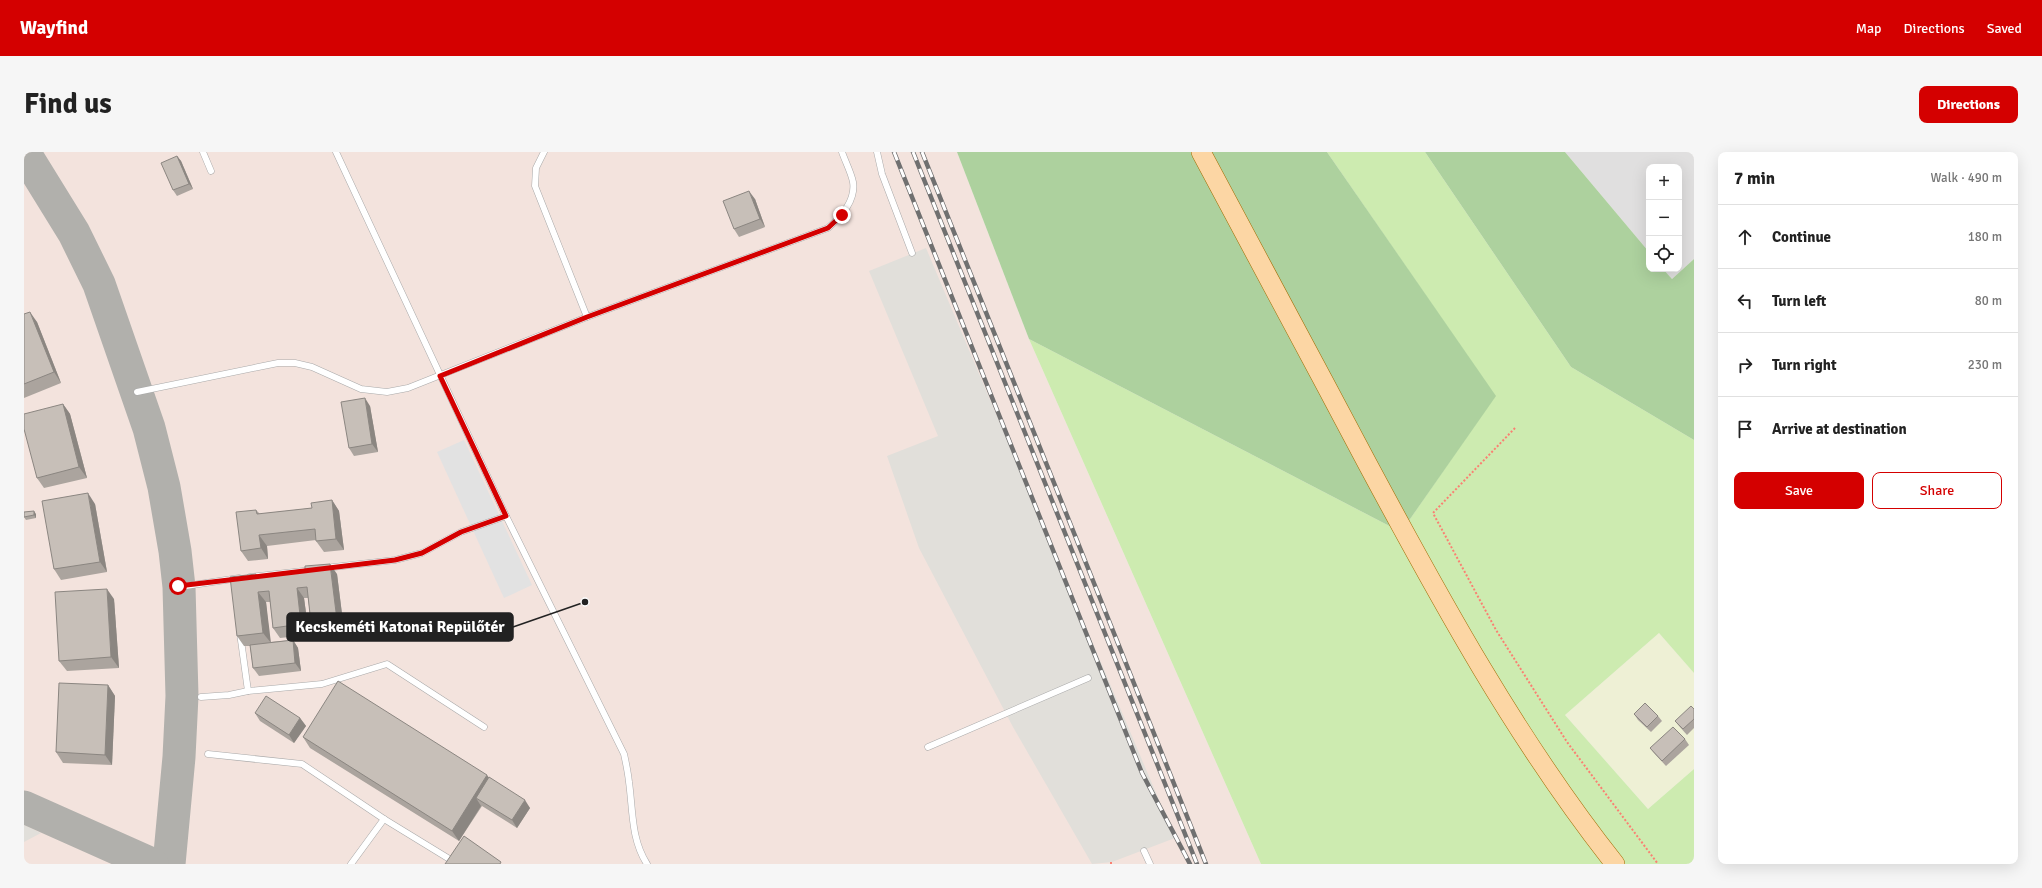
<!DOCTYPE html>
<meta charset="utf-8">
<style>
:root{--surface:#fff;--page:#f6f6f6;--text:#222;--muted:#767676;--line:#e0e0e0;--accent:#d40000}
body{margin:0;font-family:Signika,sans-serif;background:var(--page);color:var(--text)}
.controls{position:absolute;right:12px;top:12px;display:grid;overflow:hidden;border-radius:8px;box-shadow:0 4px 16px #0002}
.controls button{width:36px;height:36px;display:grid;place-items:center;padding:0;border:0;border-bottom:1px solid var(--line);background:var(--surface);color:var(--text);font:20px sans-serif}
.stop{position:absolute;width:12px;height:12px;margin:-9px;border:3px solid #d40000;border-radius:50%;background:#fff}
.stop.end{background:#d40000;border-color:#fff;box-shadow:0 1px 4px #0008}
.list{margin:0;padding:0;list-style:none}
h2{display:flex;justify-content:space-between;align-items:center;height:52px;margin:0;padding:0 16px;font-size:17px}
h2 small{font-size:13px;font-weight:400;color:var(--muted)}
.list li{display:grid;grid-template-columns:26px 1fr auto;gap:12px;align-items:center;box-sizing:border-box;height:64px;padding:0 16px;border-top:1px solid var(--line)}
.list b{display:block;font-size:15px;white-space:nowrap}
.list em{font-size:13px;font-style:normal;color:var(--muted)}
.actions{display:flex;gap:8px;padding:12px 16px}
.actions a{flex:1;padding:9px 0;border:1px solid var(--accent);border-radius:8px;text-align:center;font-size:14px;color:var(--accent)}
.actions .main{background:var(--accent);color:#fff}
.icon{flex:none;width:22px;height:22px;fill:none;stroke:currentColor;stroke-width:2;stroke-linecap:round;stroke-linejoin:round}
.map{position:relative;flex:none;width:1670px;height:712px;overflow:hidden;border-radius:8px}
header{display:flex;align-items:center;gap:24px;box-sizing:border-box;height:56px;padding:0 20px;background:var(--accent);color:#fff}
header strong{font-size:19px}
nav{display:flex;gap:22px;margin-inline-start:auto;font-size:14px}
.intro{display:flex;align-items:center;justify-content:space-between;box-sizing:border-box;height:96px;padding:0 24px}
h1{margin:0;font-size:28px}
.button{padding:10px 18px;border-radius:8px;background:var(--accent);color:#fff;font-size:14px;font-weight:700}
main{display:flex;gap:24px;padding:0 24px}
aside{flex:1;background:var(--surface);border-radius:8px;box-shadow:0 4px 16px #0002}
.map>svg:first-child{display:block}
.residential{fill:#e0dfdf}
.military{fill:#f3e3dd}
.airport{fill:#e1dfda}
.farmland{fill:#eef0d5}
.grass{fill:#cdebb0}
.forest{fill:#add19e}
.parking{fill:#e2e2e2}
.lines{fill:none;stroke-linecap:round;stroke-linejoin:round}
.taxiway{stroke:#b1b0ac;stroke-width:33}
.lane-casing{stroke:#a9a9a9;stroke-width:7}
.primary-casing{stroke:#a06b00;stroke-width:20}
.path{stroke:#fa8072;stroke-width:2;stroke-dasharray:2 2;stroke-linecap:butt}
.lane{stroke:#fff;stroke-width:6}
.primary{stroke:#fcd6a4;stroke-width:19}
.rail-casing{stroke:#707070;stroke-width:4.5}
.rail{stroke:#fff;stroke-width:3;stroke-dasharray:9;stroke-linecap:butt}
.wall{fill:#aba49e}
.shaded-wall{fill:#8b8681}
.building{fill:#c7bfb8;stroke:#8b8681}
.route{stroke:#d40000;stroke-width:5}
.leader{fill:none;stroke:#222;stroke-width:1.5}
.callout-dot{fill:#222;stroke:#fff;stroke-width:1.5}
.callout{fill:#222;stroke:#222;stroke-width:1.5}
.callout-label{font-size:16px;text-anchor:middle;font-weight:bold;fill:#fff}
</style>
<header>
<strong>Wayfind</strong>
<nav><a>Map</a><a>Directions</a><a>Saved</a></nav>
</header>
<div class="intro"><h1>Find us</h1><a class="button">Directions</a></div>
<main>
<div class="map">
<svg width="1670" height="712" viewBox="0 0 1670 712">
<rect width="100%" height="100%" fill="#f2efe9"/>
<path class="residential" d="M 1541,0 L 1670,0 L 1670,107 L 1648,127 L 1639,117 L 1655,117 L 1655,15 L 1625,15 L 1625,100 Z"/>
<path class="military" d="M 0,0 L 933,0 L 1005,187 L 1237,712 L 0,712 Z"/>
<g class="airport">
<path d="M 902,96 L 1151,686 L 1088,710 L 1068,712 L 989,575 L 895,396 L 863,304 L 914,284 L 845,119 Z"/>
<path d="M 0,673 L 17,681 L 0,690 Z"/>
</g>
<path class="farmland" d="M 1635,481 L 1670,521 L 1670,617 L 1624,657 L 1541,563 Z"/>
<path class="grass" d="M 1303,0 L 1401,0 L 1547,215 L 1670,288 L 1670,521 L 1635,481 L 1541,563 L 1624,657 L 1670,617 L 1670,712 L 1237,712 L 1005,187 L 1377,380 L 1471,244 Z"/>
<g class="forest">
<path d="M 933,0 L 1303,0 L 1472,244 L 1377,380 L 1005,187 Z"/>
<path d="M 1401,0 L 1541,0 L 1625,100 L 1625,117 L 1639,117 L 1648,127 L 1670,107 L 1670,288 L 1547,215 Z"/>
</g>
<path class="parking" d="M 440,288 L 508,433 L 480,446 L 413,300 Z"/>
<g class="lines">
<g class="taxiway">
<path d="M 0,0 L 50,81 L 75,132 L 125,276 L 140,335 L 151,399 L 155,435 L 158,544 L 155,605 L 145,712"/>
<path d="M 0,655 L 128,712"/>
</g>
<defs>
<g id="lane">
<path d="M 179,0 L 187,19"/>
<path d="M 312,0 L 482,364 L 600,602 C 602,611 604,621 605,630 C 609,659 607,687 623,712"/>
<path d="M 520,0 L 512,16 L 511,34 L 563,165"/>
<path d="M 853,0 L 858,22 L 888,101"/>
<path d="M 113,240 L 254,211 L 271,211 L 288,215 L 337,237 L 363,240 L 384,236 L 563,165 L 804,76 C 817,65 832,49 829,30 C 827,20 821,9 818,0"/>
<path d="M 301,416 L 371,408 L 398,401 L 437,380 L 482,364"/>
<path d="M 226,425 L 288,418"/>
<path d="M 155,435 L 215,426"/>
<path d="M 216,481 L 224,539"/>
<path d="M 177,545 L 205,543 L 224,539 L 298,532 L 363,512 L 460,575"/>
<path d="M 904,595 L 1064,526"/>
<path d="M 184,602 L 278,612 L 360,667 L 427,708"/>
<path d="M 1120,699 L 1126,712"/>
<path d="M 327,712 L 360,667"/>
</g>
<path id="primary" d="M 1177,0 C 1232,103 1288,207 1343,311 C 1417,449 1493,588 1591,712"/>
</defs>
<use href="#lane" class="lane-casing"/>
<use href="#primary" class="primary-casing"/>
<g class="path">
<path d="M 1491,276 L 1409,361 L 1472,478 L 1543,590 L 1634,712"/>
<path d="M 1087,712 L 1087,710"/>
<path d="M 1669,712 L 1670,711"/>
</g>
<use href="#lane" class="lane"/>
<use href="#primary" class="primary"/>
<defs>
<g id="rail">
<path d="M 870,0 L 1118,621 L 1166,712"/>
<path d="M 889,0 L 1173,712"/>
<path d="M 898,0 L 1182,712"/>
</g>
</defs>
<use href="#rail" class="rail-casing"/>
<use href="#rail" class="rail"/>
</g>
<g class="wall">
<path d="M 153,4 L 157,9 L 169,37 L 153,44 L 149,38 Z"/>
<path d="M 731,47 L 741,75 L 715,85 L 710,77 Z"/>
<path d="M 0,162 L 13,170 L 37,231 L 0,246 Z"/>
<path d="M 39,252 L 46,262 L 63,326 L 20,336 L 13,326 Z"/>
<path d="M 346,254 L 354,300 L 330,304 L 325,296 Z"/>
<path d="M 308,348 L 315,359 L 320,398 L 300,400 L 292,389 L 292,388 L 243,394 L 244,407 L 224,409 L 217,399 L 232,358 L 236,362 L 288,356 Z"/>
<path d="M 71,352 L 83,420 L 37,428 L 30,417 Z"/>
<path d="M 12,362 L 12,366 L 2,368 L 0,365 Z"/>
<path d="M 313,422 L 320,478 L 295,481 L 287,471 L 284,446 L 280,446 L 285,483 L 256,486 L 249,476 L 246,450 L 242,450 L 246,490 L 269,488 L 274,496 L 277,519 L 235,524 L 229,516 L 226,494 L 220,494 L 213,484 L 234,424 Z"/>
<path d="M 90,447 L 95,516 L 43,519 L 35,509 Z"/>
<path d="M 84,533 L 91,544 L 88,613 L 39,611 L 32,600 Z"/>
<path d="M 1670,557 L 1670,576 L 1663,583 L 1655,574 L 1651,569 Z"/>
<path d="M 231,561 L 276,566 L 282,574 L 270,591 L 236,569 Z"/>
<path d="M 1610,562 L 1634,564 L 1638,569 L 1627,580 L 1614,568 Z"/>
<path d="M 279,585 L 465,625 L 506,656 L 493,676 L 458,654 L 435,689 L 286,596 Z"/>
<path d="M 1661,587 L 1665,593 L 1642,614 L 1630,601 L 1626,596 Z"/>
</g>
<g class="shaded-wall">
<path d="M 153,4 L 157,9 L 169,37 L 165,32 Z"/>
<path d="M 725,39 L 731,47 L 741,75 L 736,67 Z"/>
<path d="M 6,160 L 13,170 L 37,231 L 30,220 Z"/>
<path d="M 341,246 L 346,254 L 354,300 L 348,292 Z"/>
<path d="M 39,252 L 46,262 L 63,326 L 55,315 Z"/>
<path d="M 64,341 L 71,352 L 83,420 L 76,410 Z"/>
<path d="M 308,348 L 315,359 L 320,398 L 312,387 Z"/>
<path d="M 10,359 L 12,362 L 12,366 L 10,363 Z"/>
<path d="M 235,383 L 243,394 L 244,407 L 237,396 Z"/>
<path d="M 306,412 L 313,422 L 320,478 L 313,468 Z"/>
<path d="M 273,436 L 280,446 L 285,483 L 277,472 Z"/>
<path d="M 83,437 L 90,447 L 95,516 L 87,505 Z"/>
<path d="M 234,440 L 242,450 L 247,491 L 239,481 Z"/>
<path d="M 269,488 L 274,496 L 277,519 L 271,511 Z"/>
<path d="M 84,533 L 91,544 L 88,613 L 81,603 Z"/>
<path d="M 276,566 L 282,574 L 270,591 L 265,583 Z"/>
<path d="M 463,623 L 470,633 L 452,646 L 457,654 L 435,689 L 428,679 Z"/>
<path d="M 501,648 L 506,656 L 493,676 L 488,668 Z"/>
</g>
<g class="building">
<path d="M 153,4 L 165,32 L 149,38 L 137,11 Z"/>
<path d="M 725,39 L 736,67 L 710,77 L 699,49 Z"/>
<path d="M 6,160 L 30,220 L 0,232 L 0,162 Z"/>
<path d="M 341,246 L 348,292 L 325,296 L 317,250 Z"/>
<path d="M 39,252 L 55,315 L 13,326 L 0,277 L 0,262 Z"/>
<path d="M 64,341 L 76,410 L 30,417 L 18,349 Z"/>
<path d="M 308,348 L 312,387 L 292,389 L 291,377 L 235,383 L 237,396 L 217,399 L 212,360 L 232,358 L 233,362 L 288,356 L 287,351 Z"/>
<path d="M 10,359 L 10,363 L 0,365 L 0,360 Z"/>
<path d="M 306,412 L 313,468 L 287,471 L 283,435 L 273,436 L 277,472 L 249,476 L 245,439 L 234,440 L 239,481 L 213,484 L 206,425 L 232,422 L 233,424 L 281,419 L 281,414 Z"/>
<path d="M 83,437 L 87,505 L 35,509 L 31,440 Z"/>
<path d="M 269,488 L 271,511 L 229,516 L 226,493 Z"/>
<path d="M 314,529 L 463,623 L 428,679 L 279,585 Z"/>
<path d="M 35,531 L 84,533 L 81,603 L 32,600 Z"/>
<path d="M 242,544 L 276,566 L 265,583 L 231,561 Z"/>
<path d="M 1621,551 L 1634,564 L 1623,575 L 1610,562 Z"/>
<path d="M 1667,554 L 1670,557 L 1670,567 L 1659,577 L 1651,569 Z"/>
<path d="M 1649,575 L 1661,587 L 1638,609 L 1626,596 Z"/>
<path d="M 465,625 L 501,648 L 488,668 L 452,646 Z"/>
<path d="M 440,684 L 477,710 L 476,712 L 421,712 Z"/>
</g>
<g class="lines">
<path class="route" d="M 154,434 L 371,408 L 398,401 L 437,380 L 482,364 L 416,224 L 563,165 L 804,76 L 818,63"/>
</g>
<path class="leader" d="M561 450L489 475"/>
<circle class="callout-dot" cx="561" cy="450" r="4"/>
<rect class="callout" x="263" y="461" width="226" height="28" rx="4"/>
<g class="callout-label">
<text x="376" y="480">Kecskeméti Katonai Repülőtér</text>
</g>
</svg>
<div class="controls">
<button>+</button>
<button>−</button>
<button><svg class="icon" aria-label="locate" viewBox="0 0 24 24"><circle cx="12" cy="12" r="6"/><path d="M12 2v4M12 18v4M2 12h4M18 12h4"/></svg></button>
</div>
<div class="stop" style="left:154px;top:434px"></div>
<div class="stop end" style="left:818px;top:63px"></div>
</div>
<aside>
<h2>7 min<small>Walk · 490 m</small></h2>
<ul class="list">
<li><svg class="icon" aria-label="ahead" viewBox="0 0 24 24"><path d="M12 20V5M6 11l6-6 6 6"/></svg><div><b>Continue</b></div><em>180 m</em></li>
<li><svg class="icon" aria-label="left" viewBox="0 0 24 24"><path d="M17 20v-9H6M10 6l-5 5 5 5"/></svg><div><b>Turn left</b></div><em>80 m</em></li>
<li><svg class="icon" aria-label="right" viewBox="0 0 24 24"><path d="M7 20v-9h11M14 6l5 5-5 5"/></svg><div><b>Turn right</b></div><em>230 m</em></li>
<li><svg class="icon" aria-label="arrive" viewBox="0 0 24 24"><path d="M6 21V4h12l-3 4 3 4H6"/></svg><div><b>Arrive at destination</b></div></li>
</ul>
<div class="actions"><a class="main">Save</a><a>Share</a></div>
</aside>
</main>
